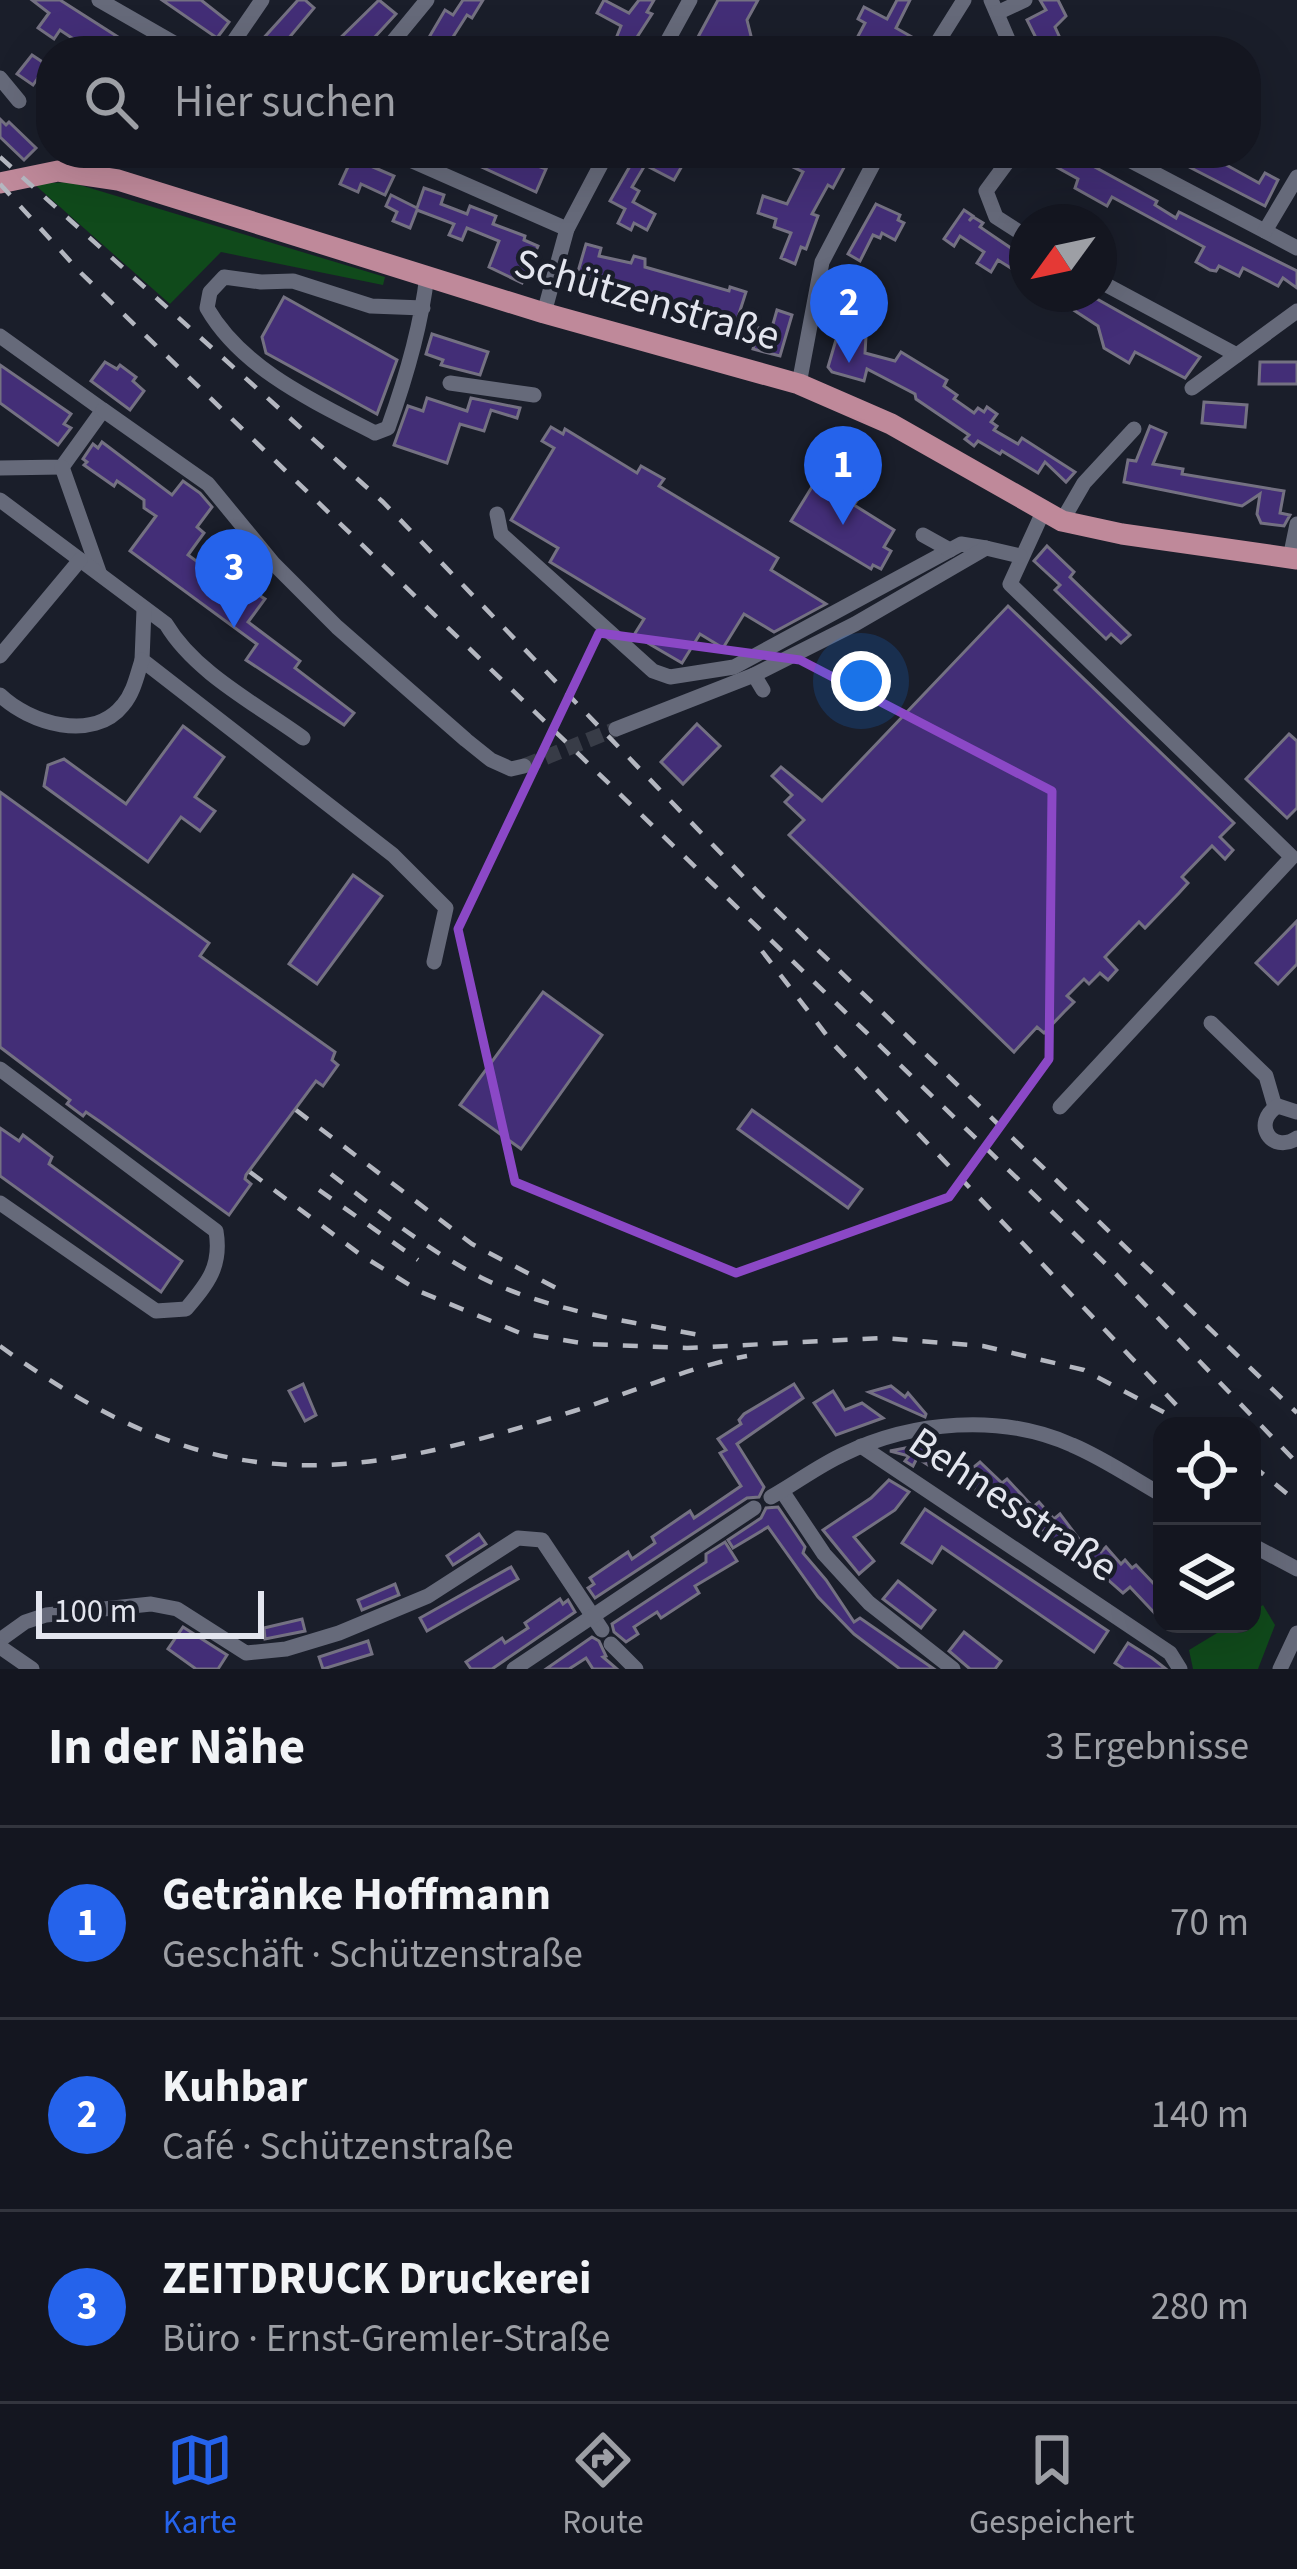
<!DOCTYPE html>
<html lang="de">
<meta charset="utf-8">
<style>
:root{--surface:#141620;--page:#1d1f29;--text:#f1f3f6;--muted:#9d9fa5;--line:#33353e;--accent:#2563eb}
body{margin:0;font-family:"Source Sans 3",sans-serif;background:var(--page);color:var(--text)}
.controls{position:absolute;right:36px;bottom:36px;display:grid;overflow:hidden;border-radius:24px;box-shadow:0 12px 48px #0002}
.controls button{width:108px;height:108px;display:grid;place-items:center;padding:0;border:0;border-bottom:3px solid var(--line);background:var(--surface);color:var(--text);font:60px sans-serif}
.compass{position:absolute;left:1009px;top:204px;width:108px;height:108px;border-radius:50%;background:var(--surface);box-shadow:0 12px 48px #0002;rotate:237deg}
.scale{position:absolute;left:36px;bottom:30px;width:228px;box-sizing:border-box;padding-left:12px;border:6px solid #e3e5ee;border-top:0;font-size:33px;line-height:42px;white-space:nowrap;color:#e3e5ee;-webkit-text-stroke:9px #1a1e2a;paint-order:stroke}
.you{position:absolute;left:861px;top:681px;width:42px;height:42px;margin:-30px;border:9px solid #fff;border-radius:50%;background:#1a73e8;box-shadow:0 0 0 18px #1a73e833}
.badge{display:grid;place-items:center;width:78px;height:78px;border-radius:50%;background:var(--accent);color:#fff;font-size:39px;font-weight:700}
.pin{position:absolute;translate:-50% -99px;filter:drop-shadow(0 3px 6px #0008)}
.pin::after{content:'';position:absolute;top:63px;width:42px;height:36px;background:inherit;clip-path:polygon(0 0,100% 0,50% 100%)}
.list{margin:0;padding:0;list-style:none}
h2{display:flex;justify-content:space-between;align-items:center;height:156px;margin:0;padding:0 48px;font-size:51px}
h2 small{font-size:39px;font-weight:400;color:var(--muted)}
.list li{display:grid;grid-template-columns:78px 1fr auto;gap:36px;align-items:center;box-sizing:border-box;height:192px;padding:0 48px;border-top:3px solid var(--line)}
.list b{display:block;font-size:45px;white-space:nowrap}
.list p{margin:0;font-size:39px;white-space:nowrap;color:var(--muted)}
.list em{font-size:39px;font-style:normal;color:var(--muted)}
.icon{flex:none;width:66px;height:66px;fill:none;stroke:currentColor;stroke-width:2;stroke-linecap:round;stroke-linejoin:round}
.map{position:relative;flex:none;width:1297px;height:1669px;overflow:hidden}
.search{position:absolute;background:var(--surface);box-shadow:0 12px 48px #0002;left:36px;right:36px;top:36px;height:132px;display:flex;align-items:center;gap:30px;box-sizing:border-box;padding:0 42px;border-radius:48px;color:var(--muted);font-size:45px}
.sheet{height:732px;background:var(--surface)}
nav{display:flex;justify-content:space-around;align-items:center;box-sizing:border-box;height:168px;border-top:3px solid var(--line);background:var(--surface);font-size:33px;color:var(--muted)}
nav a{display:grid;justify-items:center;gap:6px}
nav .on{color:var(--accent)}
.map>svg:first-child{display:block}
.green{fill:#104a1b}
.building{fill:#432e77;stroke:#747182;stroke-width:3}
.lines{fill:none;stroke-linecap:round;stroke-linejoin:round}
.minor-tunnel{stroke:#383c47;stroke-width:15;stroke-dasharray:15 8;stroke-linecap:butt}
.minor{stroke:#666a7a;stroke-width:15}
.major{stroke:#bf899a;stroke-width:21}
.rail{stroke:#b4b7c0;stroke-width:4.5;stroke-dasharray:15 15;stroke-linecap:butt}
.marked{fill:none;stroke:#8b48c6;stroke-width:9;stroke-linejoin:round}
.labels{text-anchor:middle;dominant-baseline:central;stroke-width:9;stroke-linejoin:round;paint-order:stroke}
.street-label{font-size:42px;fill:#e3e5ee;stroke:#1a1e2a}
</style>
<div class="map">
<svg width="1297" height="1669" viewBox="0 0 1297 1669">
<rect width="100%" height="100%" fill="#1a1e2a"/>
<g class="green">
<path d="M 70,182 L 385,277 L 383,285 L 221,252 L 170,304 L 34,184 Z"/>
<path d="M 1263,1605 L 1275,1625 L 1258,1669 L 1193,1669 L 1189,1650 L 1232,1624 L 1252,1624 L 1252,1612 Z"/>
</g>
<g class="building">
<path d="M 32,0 L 60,0 L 140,51 L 101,51 L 90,44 L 87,48 L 60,30 L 54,39 L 38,28 L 49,13 Z"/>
<path d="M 162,0 L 201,0 L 229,22 L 217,38 Z"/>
<path d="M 298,0 L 305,0 L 314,8 L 278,51 L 269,51 L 260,42 Z"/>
<path d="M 379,0 L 396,14 L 362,51 L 327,51 Z"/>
<path d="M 463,0 L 483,0 L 472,18 L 467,15 L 444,51 L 421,51 L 445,10 L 453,15 Z"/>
<path d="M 604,0 L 629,13 L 639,0 L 654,0 L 647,12 L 652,14 L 628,51 L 611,51 L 621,26 L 597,13 Z"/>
<path d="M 718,0 L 758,0 L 747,20 L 751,36 L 743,51 L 721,38 L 716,47 L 698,37 Z"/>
<path d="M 897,0 L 910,0 L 896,28 L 912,37 L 904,51 L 882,51 L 857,38 L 865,23 L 858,19 L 864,7 L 887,19 Z"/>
<path d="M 1040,0 L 1058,0 L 1066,16 L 1055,27 L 1060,38 L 1041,48 L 1027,20 L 1046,10 Z"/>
<path d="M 32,55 L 47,65 L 33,85 L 17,74 Z"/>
<path d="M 0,119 L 6,125 L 9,122 L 36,148 L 24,160 L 0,137 Z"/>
<path d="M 451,153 L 502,153 L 546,169 L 536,192 Z"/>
<path d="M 623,153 L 674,153 L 686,159 L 674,180 L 645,165 L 632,187 L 639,191 L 633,202 L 655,214 L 647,230 L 634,223 L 631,230 L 618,223 L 625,209 L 610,201 L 634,159 Z"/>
<path d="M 795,153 L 840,153 L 849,158 L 833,188 L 828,185 L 812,214 L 818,216 L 806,249 L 801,247 L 795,264 L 781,258 L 791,233 L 774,227 L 776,219 L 758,213 L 763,196 L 787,204 L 803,172 L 789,165 Z"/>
<path d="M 1031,153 L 1069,153 L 1157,201 L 1155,205 L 1176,218 L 1179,212 L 1297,271 L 1297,288 L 1283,278 L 1278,286 L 1243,268 L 1239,276 L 1219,266 L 1216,271 L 1210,270 L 1196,262 L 1204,247 L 1112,197 L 1107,206 L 1075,188 L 1078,179 Z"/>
<path d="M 1162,153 L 1214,153 L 1221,157 L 1219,161 L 1259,183 L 1265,173 L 1278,180 L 1265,206 Z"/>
<path d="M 352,158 L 394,176 L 385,195 L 361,184 L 358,192 L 340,184 Z"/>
<path d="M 424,188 L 444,195 L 441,204 L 467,214 L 470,206 L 496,216 L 493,224 L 525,236 L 524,240 L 538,246 L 522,283 L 489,267 L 499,241 L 467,228 L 462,240 L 449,235 L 454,224 L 417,210 L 410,228 L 393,221 L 397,212 L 386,206 L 391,195 L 417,208 Z"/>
<path d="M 876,204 L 900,215 L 898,220 L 904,223 L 895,240 L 882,233 L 880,238 L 873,235 L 860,261 L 848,254 Z"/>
<path d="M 964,210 L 973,216 L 969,221 L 973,217 L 983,223 L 980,227 L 1027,259 L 1027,278 L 998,260 L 991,272 L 977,263 L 984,252 L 960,236 L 954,246 L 944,239 Z"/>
<path d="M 586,244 L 601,248 L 599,256 L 631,263 L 634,256 L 645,259 L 645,267 L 729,291 L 730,287 L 746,292 L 737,320 L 577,275 Z"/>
<path d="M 1049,294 L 1074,294 L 1084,300 L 1088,294 L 1200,357 L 1185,378 L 1135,352 L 1129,363 L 1104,348 L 1098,326 Z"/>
<path d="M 284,297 L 397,360 L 377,414 L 266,353 L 262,337 Z"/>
<path d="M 777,310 L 792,315 L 780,356 L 753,349 L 759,328 L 771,331 Z"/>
<path d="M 837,315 L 867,319 L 865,353 L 895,361 L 901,352 L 947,380 L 944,386 L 957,395 L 954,399 L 974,413 L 978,408 L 984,412 L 987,407 L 997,414 L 991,422 L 997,426 L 994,430 L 1018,444 L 1022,438 L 1075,472 L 1066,482 L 1045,462 L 1038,473 L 1002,451 L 1000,454 L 978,441 L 974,446 L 965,439 L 969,435 L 916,399 L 915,394 L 867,369 L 864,381 L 832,372 L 828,367 L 838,333 L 834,332 Z"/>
<path d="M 432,334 L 488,352 L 480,375 L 441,365 L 443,360 L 426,354 Z"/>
<path d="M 105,362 L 117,369 L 120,365 L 136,377 L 133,381 L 144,391 L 130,410 L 91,381 Z"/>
<path d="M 1260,362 L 1297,362 L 1297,384 L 1259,384 Z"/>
<path d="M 0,365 L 71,414 L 64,424 L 71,428 L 58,445 L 0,403 Z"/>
<path d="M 427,398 L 467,411 L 471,398 L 520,408 L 517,418 L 491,410 L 484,431 L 460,424 L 447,463 L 394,445 L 408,406 L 423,411 Z"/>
<path d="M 1204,402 L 1247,405 L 1245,427 L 1202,423 Z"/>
<path d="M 1150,426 L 1166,433 L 1153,464 L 1183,469 L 1182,474 L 1284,491 L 1280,513 L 1290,515 L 1284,526 L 1261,523 L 1257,514 L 1260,494 L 1242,506 L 1124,482 L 1128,460 L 1136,461 Z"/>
<path d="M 551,427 L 563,434 L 565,429 L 637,473 L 641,466 L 664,479 L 659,486 L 778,558 L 771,570 L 826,604 L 774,632 L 744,614 L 723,648 L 700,634 L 682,663 L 634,635 L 644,619 L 550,562 L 558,548 L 511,520 L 554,448 L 542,441 Z"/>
<path d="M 102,442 L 172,495 L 183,481 L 200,493 L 212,507 L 197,527 L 204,533 L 188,555 L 246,597 L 251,590 L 265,599 L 248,622 L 300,661 L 295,668 L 354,713 L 344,725 L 246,660 L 257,644 L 130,551 L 156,516 L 144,508 L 144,500 L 117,481 L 114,486 L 84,465 L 87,462 L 83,459 L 93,444 L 98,448 Z"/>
<path d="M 815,482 L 842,498 L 845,492 L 858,499 L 854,505 L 894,530 L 884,547 L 891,551 L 881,569 L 873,565 L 871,569 L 791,521 Z"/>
<path d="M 1047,546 L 1074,572 L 1070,577 L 1130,635 L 1121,643 L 1111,634 L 1106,639 L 1055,590 L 1060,585 L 1034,561 Z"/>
<path d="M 1008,606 L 1234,823 L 1220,837 L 1233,850 L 1225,859 L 1212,846 L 1182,877 L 1188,883 L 1179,893 L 1145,928 L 1139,922 L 1105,957 L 1117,970 L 1108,980 L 1100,973 L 1089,984 L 1084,979 L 1067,996 L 1074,1002 L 1064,1012 L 1044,1033 L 1037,1027 L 1014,1052 L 789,835 L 804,820 L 785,802 L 792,795 L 772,776 L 781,767 L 822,801 Z"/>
<path d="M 697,724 L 720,746 L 683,784 L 661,762 Z"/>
<path d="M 183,726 L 224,757 L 195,797 L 215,811 L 200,831 L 181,817 L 148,862 L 44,786 L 48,765 L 64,759 L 126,804 Z"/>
<path d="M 1289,734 L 1297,741 L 1297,808 L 1287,818 L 1246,779 Z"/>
<path d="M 0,792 L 209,943 L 200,956 L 335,1052 L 332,1060 L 338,1065 L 323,1086 L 316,1081 L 246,1175 L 245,1179 L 251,1184 L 229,1215 L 102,1123 L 86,1112 L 83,1116 L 67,1104 L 70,1100 L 0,1047 Z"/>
<path d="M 353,875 L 382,896 L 317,984 L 289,964 Z"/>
<path d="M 1297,921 L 1297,964 L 1278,984 L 1256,963 Z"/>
<path d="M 543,992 L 602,1035 L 521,1149 L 460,1105 Z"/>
<path d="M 752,1110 L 862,1189 L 848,1208 L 738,1129 Z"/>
<path d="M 0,1128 L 19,1141 L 23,1135 L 52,1157 L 49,1164 L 182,1261 L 161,1292 L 0,1176 Z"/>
<path d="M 303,1384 L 316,1415 L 305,1421 L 289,1391 Z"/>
<path d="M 794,1384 L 803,1398 L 737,1444 L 764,1487 L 759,1497 L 747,1498 L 595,1598 L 588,1588 L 594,1584 L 590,1578 L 628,1552 L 632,1559 L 655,1543 L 652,1537 L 690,1511 L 694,1518 L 741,1486 L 720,1453 L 726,1450 L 718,1439 L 741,1424 L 739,1420 L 744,1414 Z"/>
<path d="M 891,1386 L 905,1397 L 908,1393 L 926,1414 L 925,1417 L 869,1392 Z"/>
<path d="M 833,1391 L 845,1410 L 862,1403 L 883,1418 L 836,1435 L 814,1403 Z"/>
<path d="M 920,1445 L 935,1455 L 928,1465 L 917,1458 L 913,1466 L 905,1461 L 909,1456 L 890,1451 Z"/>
<path d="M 980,1462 L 1002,1483 L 1007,1479 L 1033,1507 L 1039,1502 L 1054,1519 L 1060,1514 L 1079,1539 L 1068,1549 L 1062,1543 L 1058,1547 L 1043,1531 L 1037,1536 L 1011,1506 L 1005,1512 L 990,1495 L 985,1500 L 963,1476 Z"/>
<path d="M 889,1480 L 909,1492 L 895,1510 L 854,1537 L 874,1561 L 859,1574 L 823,1530 L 871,1498 Z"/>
<path d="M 778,1507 L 805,1547 L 803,1553 L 826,1580 L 854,1622 L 860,1618 L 934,1669 L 900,1669 L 854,1634 L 818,1597 L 768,1527 L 733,1548 L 728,1540 L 761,1518 L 766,1508 Z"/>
<path d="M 925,1509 L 1108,1631 L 1094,1652 L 942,1547 L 932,1563 L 902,1543 Z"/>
<path d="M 479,1534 L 486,1544 L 453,1565 L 447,1556 Z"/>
<path d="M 725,1542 L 737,1561 L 695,1586 L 699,1593 L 661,1618 L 657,1612 L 634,1627 L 638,1634 L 626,1642 L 614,1632 L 612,1624 L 706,1562 L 706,1554 Z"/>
<path d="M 1095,1546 L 1101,1552 L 1106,1547 L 1121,1564 L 1125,1560 L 1132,1568 L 1136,1565 L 1155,1585 L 1162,1579 L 1162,1621 L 1130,1587 L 1123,1593 L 1089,1563 L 1084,1556 Z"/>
<path d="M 511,1567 L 518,1579 L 427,1631 L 420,1618 Z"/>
<path d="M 898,1581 L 935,1610 L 921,1628 L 883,1599 Z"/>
<path d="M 395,1584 L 399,1595 L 362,1610 L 358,1600 Z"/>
<path d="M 560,1599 L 563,1604 L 568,1600 L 575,1612 L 492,1669 L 471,1669 L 466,1662 L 502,1638 L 505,1643 L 528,1628 L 525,1623 Z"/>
<path d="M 302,1619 L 305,1631 L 265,1639 L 264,1628 Z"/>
<path d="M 183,1627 L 227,1655 L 218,1669 L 196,1669 L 168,1649 Z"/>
<path d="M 964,1632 L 1001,1661 L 995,1669 L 970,1669 L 949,1651 Z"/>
<path d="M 592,1637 L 599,1641 L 606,1656 L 603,1657 L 617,1669 L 593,1669 L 586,1658 L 569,1669 L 546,1669 Z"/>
<path d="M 368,1641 L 372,1654 L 323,1669 L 319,1657 Z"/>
<path d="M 1128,1643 L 1152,1658 L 1166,1669 L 1124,1669 L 1115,1663 Z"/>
</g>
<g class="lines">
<path class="minor-tunnel" d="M 524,766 L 616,729"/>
<g class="minor">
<path d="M 99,0 L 188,51"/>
<path d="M 991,0 L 1013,51"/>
<path d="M 997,13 L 1025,0"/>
<path d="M 227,51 L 262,0"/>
<path d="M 385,51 L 427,0"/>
<path d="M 662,51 L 690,0"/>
<path d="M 932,51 L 964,0"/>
<path d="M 0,78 L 19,101"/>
<path d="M 394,153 L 567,229"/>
<path d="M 1014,153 L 986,191 L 996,217 L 1027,237"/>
<path d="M 1116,153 L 1297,248"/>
<path d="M 1265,231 L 1297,177"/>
<path d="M 1099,281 L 1237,355"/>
<path d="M 423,308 L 371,306 L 293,281 L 261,282 L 224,277 L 210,292 L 207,308 C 242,369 315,402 375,433 L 388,428 C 406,378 421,327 427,275"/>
<path d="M 544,313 L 567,229 L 607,153"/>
<path d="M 0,336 L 103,410 L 62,467 L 0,468"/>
<path d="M 450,383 L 534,395"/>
<path d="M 799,384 L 822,262 L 879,153"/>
<path d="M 1192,388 L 1297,311"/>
<path d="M 103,410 L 208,484 L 273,563 L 337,627 L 466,740 L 491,760 L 511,769 L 524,766"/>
<path d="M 62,467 L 99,572"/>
<path d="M 0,500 L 166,624 C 195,673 258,705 303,738"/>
<path d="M 1043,512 L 1010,584 L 1292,857 L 1060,1107"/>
<path d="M 497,514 L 501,534 L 653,671 L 670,677 L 734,667 L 961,544 L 986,548"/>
<path d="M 1062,521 L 1084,483 L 1134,429"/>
<path d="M 923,535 L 950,550"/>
<path d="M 1290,558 L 1297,524"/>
<path d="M 144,609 L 142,660 L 393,855 L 446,908 L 434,962"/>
<path d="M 0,656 L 80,560"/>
<path d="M 763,690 L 754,675 L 855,624 L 986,548 L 1020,556"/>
<path d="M 0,695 C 29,723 93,743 123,705 C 134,692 137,675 142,660"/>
<path d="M 616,729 L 754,675"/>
<path d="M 1211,1023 L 1266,1076 L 1275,1107"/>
<path d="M 0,1069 L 216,1231 C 222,1266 208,1283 186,1309 L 156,1311 L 0,1203"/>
<path d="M 1297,1112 L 1278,1106 C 1251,1122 1271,1155 1297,1138"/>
<path d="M 861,1446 L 1170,1653 L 1180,1669"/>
<path d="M 782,1491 L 824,1554 L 869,1603 L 953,1669"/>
<path d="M 771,1497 C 796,1483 818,1466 844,1454 C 912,1421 1001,1413 1072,1445 C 1103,1458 1132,1478 1162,1495"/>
<path d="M 1252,1545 L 1297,1569"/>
<path d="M 0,1640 L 25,1622 L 46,1615 L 151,1604 L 177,1609 L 246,1653 L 286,1649 L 339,1633 L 428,1596 L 518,1538 L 542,1540 L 602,1630"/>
<path d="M 611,1644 L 636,1669"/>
<path d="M 0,1647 L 32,1669"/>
<path d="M 514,1669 L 754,1508"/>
<path d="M 1280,1669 L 1297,1633"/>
</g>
<path class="major" d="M 0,183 L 58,171 L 118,180 L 544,313 L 799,384 L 891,424 L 1062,521 L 1122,534 L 1297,559"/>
<g class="rail">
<path d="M 0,157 L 383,502 L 761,895 L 1297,1413"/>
<path d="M 0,184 L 81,273 L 1112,1270 L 1297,1463"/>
<path d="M 762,951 L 835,1046 L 1182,1411"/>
<path d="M 296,1110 L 472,1244 L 564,1292"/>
<path d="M 250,1172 L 361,1255 L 421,1292 L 520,1333 L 587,1344 L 687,1348 L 882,1338 L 983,1346 L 1084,1370 L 1190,1426"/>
<path d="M 331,1174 C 379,1211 427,1250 482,1278 C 551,1312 629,1321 704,1336"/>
<path d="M 319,1190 L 418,1260"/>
<path d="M 0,1346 C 209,1498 337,1487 574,1411 C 630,1393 689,1367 747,1356"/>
<path d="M 1252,1465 L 1297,1502"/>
</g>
</g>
<path class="marked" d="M 599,633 L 800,660 L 1052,791 L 1049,1059 L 949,1197 L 736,1273 L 515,1182 L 458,929 Z"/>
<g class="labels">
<g class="street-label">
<text transform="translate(647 300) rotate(16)">Schützenstraße</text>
<text transform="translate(1013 1505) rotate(34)">Behnesstraße</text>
</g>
</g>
</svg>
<div class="controls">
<button><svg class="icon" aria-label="locate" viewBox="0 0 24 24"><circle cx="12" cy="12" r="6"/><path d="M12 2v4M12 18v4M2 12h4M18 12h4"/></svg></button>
<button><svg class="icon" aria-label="layers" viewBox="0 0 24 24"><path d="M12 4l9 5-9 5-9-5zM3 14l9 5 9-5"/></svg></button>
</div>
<svg class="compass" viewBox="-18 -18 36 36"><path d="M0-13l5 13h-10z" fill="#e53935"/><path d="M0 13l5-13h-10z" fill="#9d9fa5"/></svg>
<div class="scale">100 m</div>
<div class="you"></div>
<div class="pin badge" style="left:843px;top:525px">1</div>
<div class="pin badge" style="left:849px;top:363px">2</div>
<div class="pin badge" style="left:234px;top:628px">3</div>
<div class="search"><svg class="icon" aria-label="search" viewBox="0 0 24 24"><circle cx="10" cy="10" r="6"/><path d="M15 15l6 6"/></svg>Hier suchen</div>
</div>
<section class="sheet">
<h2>In der Nähe<small>3 Ergebnisse</small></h2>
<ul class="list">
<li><span class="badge">1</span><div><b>Getränke Hoffmann</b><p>Geschäft · Schützenstraße</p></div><em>70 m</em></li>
<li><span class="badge">2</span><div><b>Kuhbar</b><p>Café · Schützenstraße</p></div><em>140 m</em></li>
<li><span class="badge">3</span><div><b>ZEITDRUCK Druckerei</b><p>Büro · Ernst-Gremler-Straße</p></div><em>280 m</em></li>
</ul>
</section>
<nav>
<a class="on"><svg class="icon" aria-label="map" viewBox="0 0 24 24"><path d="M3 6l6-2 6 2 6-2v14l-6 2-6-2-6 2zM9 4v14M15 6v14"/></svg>Karte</a>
<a><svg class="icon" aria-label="directions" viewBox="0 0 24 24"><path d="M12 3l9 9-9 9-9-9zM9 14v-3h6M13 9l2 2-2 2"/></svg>Route</a>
<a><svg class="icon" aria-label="saved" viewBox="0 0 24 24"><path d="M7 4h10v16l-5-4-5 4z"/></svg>Gespeichert</a>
</nav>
